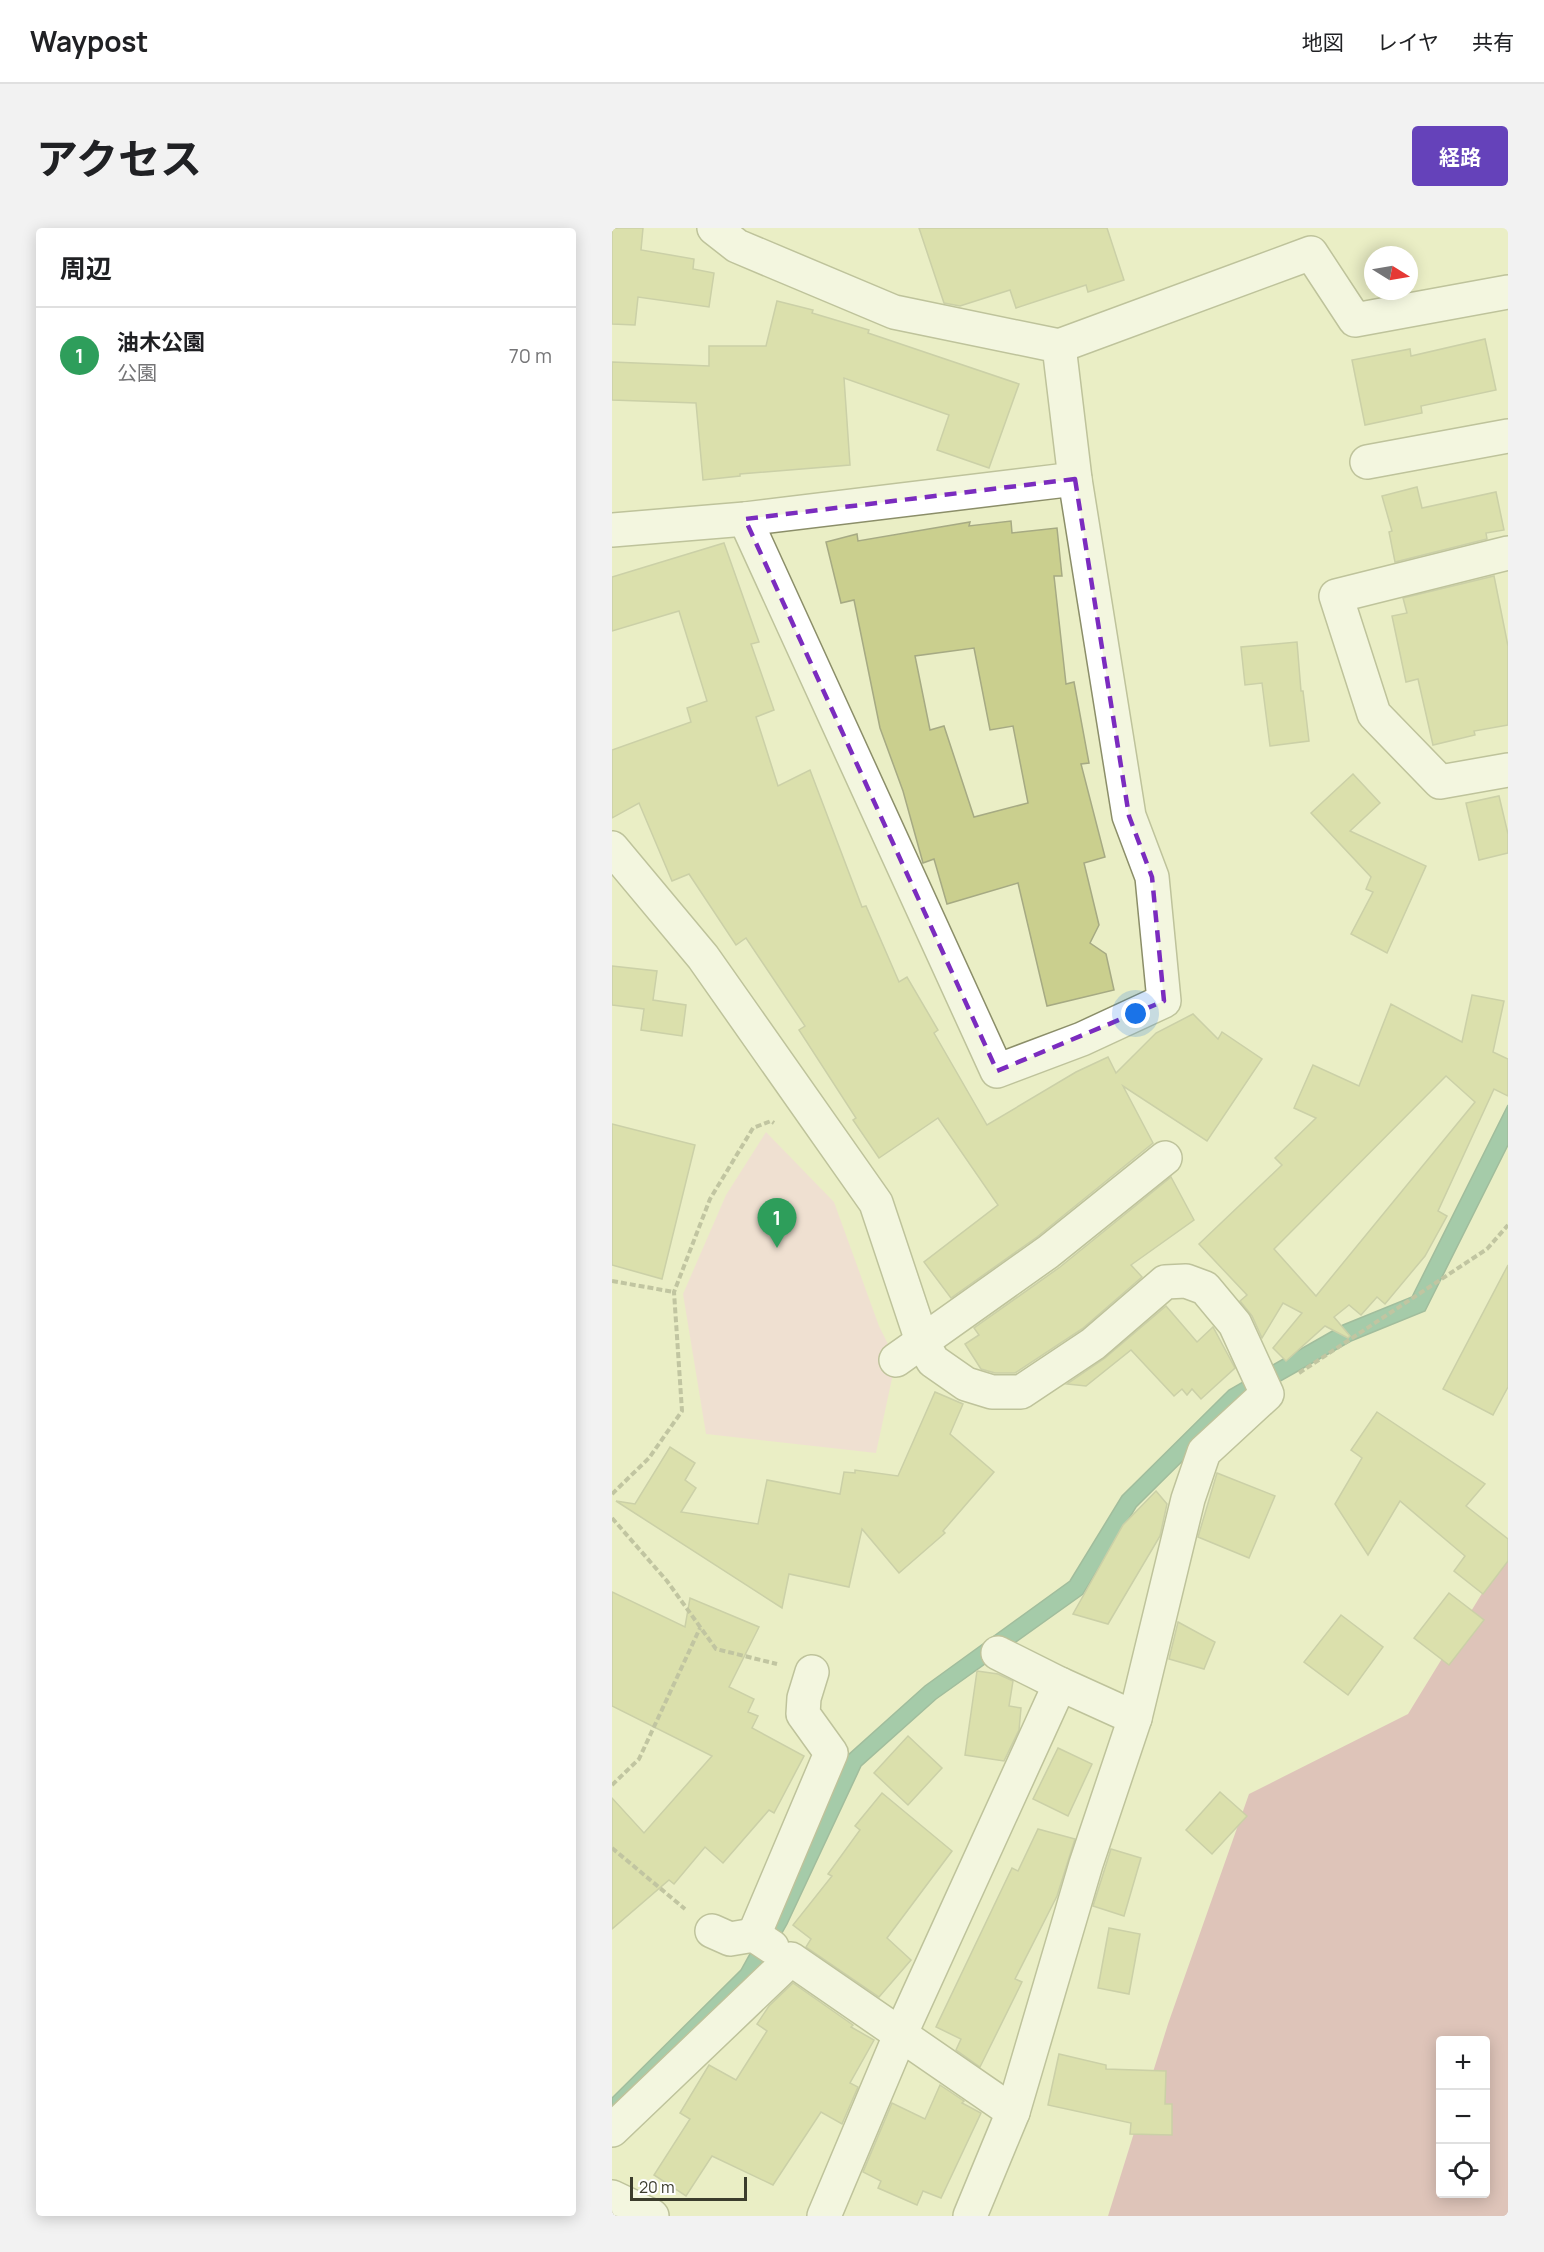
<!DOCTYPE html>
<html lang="ja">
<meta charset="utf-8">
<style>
:root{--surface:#fff;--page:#f2f2f2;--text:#202124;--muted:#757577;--line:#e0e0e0;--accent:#6542ba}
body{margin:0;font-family:Manrope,"Noto Sans JP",sans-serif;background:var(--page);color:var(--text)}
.controls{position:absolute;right:18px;bottom:18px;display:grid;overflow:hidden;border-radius:6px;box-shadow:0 3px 15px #0003}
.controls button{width:54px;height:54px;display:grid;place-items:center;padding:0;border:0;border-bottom:2px solid var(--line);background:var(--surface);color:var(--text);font:30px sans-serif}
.compass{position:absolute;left:752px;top:18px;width:54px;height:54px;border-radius:50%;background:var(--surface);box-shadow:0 3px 15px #0003;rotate:101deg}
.scale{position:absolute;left:18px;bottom:15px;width:117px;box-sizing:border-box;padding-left:6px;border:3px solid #3b3c2c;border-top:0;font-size:16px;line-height:21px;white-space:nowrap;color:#3b3c2c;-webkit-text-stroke:4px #fff;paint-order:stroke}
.you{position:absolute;left:524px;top:786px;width:21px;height:21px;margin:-15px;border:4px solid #fff;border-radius:50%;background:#1a73e8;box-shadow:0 0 0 9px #1a73e833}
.badge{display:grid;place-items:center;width:39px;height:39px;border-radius:50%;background:var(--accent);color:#fff;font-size:20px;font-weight:700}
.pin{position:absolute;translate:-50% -50px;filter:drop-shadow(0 2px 3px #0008)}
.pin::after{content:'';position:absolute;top:32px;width:21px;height:18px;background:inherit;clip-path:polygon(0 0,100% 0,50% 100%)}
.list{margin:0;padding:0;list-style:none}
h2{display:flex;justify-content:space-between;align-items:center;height:78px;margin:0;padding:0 24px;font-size:26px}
h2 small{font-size:20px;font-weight:400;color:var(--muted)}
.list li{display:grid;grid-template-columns:39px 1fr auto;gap:18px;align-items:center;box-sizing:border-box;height:96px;padding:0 24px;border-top:2px solid var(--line)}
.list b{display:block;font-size:22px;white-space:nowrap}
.list p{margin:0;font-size:20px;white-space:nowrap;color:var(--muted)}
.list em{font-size:20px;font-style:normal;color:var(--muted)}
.icon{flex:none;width:33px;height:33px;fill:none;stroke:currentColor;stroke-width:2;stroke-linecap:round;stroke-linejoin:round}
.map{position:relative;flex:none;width:896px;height:1988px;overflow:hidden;border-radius:6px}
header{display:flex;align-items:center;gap:36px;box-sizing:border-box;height:84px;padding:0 30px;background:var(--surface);border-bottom:2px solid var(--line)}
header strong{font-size:28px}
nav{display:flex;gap:33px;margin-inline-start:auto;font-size:21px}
.intro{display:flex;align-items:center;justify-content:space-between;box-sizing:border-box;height:144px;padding:0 36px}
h1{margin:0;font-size:42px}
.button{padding:15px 27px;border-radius:6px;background:var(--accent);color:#fff;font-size:21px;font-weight:700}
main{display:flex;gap:36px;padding:0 36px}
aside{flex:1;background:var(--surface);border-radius:6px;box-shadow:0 3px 15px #0003}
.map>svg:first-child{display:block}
.green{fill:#f7cfdf}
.forest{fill:#d090ac;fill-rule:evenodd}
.water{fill:#529f88;stroke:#4b816c;stroke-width:1.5}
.building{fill:#cacf8e;stroke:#a6aa83;stroke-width:1.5;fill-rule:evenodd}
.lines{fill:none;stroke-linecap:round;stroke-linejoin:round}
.street-casing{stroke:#8b8e69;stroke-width:36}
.path{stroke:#909276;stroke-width:4;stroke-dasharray:6 3;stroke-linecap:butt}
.street{stroke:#fff;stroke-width:33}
.marked{fill:none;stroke:#7b2cbf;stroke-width:4.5;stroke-dasharray:12 8;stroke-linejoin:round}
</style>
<header>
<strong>Waypost</strong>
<nav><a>地図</a><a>レイヤ</a><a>共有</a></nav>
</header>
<div class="intro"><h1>アクセス</h1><a class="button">経路</a></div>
<main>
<aside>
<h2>周辺<small></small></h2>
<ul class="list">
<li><span class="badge" style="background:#2e9e5b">1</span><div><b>油木公園</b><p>公園</p></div><em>70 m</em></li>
</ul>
</aside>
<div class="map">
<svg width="896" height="1988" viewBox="0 0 896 1988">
<rect width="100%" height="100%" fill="#eaeec5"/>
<path class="green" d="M 154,904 L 222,974 L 267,1098 L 284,1132 L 264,1225 L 94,1206 L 71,1066 L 114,967 Z"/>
<path class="forest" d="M 896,1323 L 896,1988 L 496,1988 L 556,1796 L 637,1566 L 796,1486 ZM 828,1812 L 873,1812 L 873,1966 L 828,1966 Z"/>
<path class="water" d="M 896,877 L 896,917 L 813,1083 L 739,1113 L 628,1176 L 524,1279 L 471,1366 L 324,1471 L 249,1538 L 175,1696 L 143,1753 L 0,1894 L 0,1870 L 129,1742 L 159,1688 L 235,1528 L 313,1458 L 458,1353 L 510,1268 L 617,1162 L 731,1097 L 800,1069 Z"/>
<g class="building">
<path d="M 0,0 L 31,0 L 29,22 L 82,31 L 81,41 L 102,45 L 97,79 L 26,69 L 23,97 L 0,96 Z"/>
<path d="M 307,0 L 495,0 L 512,52 L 476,64 L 474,57 L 404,80 L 398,62 L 348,78 L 332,75 Z"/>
<path d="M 165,73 L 201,82 L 200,85 L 257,102 L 256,105 L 407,156 L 377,240 L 325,222 L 337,187 L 232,150 L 238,237 L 128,246 L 128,248 L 91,252 L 84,175 L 0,172 L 0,134 L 97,138 L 97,118 L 154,118 Z"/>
<path d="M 873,111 L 884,162 L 809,178 L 810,185 L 753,197 L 740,132 L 798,121 L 799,128 Z"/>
<path d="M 805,259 L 810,280 L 884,264 L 892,302 L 874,305 L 875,311 L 783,334 L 777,304 L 780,303 L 770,268 Z"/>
<path d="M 399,293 L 400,305 L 445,300 L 450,348 L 442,348 L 454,456 L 462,454 L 477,535 L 469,536 L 493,629 L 472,635 L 487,697 L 478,715 L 494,726 L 502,762 L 435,778 L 406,655 L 335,676 L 322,631 L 311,635 L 291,563 L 268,500 L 242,372 L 229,375 L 214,314 L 245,306 L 246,313 L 358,294 L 357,298 ZM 362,420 L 378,502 L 401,498 L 416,575 L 362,589 L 332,498 L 318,502 L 303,428 Z"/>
<path d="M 112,315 L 147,414 L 139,416 L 162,482 L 144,489 L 166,558 L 198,542 L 250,679 L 254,678 L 287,754 L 295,749 L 326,802 L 322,805 L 375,897 L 464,844 L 496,829 L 504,845 L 544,805 L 581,786 L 606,811 L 610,804 L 650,831 L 595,913 L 511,858 L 541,915 L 425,1009 L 339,1070 L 312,1034 L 386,977 L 326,890 L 267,930 L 241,892 L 244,890 L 187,802 L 193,798 L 134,710 L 124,717 L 77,646 L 60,653 L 27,575 L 0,590 L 0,522 L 79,494 L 75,480 L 95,473 L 67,383 L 0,403 L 0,349 Z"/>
<path d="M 882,348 L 896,418 L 896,497 L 862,503 L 863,507 L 821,517 L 806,451 L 794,454 L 780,388 L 795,385 L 791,370 Z"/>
<path d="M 685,414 L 689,463 L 691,463 L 697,513 L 658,518 L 650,455 L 633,457 L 629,419 Z"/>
<path d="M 741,546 L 768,575 L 738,603 L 814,638 L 775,725 L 739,706 L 761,664 L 754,661 L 759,649 L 699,585 Z"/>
<path d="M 887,568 L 896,606 L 896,625 L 867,632 L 854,575 Z"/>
<path d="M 0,738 L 45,743 L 41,772 L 74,777 L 70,808 L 29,802 L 32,781 L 0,777 Z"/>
<path d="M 860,767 L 892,773 L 881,824 L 896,831 L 896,868 L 882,861 L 826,983 L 835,988 L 813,1028 L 773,1076 L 765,1069 L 749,1087 L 737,1077 L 722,1089 L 738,1108 L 736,1110 L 713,1098 L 674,1133 L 661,1120 L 690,1085 L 671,1075 L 650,1110 L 640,1088 L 628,1073 L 635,1067 L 587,1016 L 670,937 L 663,930 L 704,890 L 682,880 L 701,837 L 747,858 L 779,776 L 850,814 ZM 834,848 L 863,874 L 704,1068 L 662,1021 Z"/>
<path d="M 0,896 L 83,917 L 50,1051 L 0,1037 Z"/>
<path d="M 559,949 L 582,992 L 519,1037 L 530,1049 L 470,1101 L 403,1145 L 383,1145 L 369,1141 L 353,1116 L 367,1107 L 362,1100 L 448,1039 Z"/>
<path d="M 896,1037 L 896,1159 L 881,1187 L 831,1161 Z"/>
<path d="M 554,1078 L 585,1114 L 601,1099 L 623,1140 L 589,1171 L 580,1161 L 575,1167 L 570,1161 L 562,1168 L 519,1122 L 474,1158 L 455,1156 L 493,1130 Z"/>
<path d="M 323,1164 L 351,1176 L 338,1206 L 382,1244 L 331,1303 L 333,1305 L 287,1345 L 250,1301 L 237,1359 L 177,1346 L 170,1380 L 4,1273 L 23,1276 L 58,1219 L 83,1235 L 73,1252 L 84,1260 L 69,1284 L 146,1296 L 155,1252 L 228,1266 L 232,1244 L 243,1245 L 243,1242 L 286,1248 Z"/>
<path d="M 765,1184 L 873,1256 L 854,1278 L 896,1311 L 896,1333 L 871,1366 L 842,1343 L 853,1328 L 788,1273 L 756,1327 L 723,1276 L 750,1230 L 739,1222 Z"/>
<path d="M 605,1245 L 663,1268 L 637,1330 L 586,1309 Z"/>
<path d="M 544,1263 L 555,1276 L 548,1308 L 496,1396 L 461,1386 L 511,1297 Z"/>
<path d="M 0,1364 L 73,1399 L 78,1370 L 147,1399 L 117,1459 L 142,1471 L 136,1484 L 146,1488 L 140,1500 L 192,1528 L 162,1585 L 157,1582 L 111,1635 L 93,1619 L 62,1656 L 57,1652 L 0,1701 L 0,1570 L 32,1605 L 100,1528 L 0,1478 Z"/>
<path d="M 837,1365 L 872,1392 L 837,1437 L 802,1410 Z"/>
<path d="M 729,1387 L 771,1419 L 736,1467 L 692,1434 Z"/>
<path d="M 566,1394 L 603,1414 L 592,1441 L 557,1431 Z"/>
<path d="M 365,1443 L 386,1446 L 401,1453 L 397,1478 L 409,1480 L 407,1502 L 392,1533 L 353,1527 Z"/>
<path d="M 296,1508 L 330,1540 L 296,1577 L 262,1545 Z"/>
<path d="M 446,1520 L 480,1536 L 456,1588 L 421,1571 Z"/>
<path d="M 608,1564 L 635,1588 L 600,1626 L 574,1602 Z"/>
<path d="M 270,1565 L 340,1623 L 275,1710 L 299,1732 L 267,1769 L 194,1719 L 199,1711 L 181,1697 L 220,1648 L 216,1646 L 248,1602 L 243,1598 Z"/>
<path d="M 426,1601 L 463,1611 L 445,1668 L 403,1751 L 410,1754 L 368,1839 L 344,1822 L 349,1811 L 324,1799 L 400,1640 L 406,1643 Z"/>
<path d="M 499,1621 L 529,1630 L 512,1688 L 481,1678 Z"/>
<path d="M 497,1700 L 528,1706 L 517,1766 L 486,1760 Z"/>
<path d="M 181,1755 L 241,1797 L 239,1799 L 262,1812 L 238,1855 L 246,1859 L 230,1896 L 209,1884 L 161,1957 L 100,1928 L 74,1968 L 42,1947 L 78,1891 L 68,1885 L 97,1837 L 124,1852 L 155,1803 L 145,1796 L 157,1778 Z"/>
<path d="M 447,1826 L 494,1837 L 494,1841 L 554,1843 L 553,1876 L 560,1876 L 560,1907 L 518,1906 L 519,1895 L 436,1877 Z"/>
<path d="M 328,1857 L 352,1873 L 350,1875 L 369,1885 L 329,1970 L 311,1963 L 305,1977 L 266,1960 L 269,1953 L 251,1944 L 280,1875 L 313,1891 Z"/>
</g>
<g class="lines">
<defs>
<g id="street">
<path d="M 102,0 L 125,18 L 282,84 L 447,118 L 463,251 L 517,588 L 540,649 L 552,773 L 470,811 L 385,843 L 133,291"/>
<path d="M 447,118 L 699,25 L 743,92 L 896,64"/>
<path d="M 755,234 L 896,208"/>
<path d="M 0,302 L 133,291 L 463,251"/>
<path d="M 896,325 L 724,368 L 762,486 L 828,554 L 896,542"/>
<path d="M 0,620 L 91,729 L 264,975 L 311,1116 L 321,1133 L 354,1156 L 380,1164 L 409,1164 L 481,1116 L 553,1054 L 574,1053 L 593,1060 L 623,1096 L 655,1166 L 592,1224 L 576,1271 L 523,1490 L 474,1636 L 401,1884 L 358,1988"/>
<path d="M 284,1132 L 436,1024 L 553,930"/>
<path d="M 386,1425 L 448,1456"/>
<path d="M 100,1703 L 118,1711 L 142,1707 L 160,1719"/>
<path d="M 142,1707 L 219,1525 L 191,1486 L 192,1470 L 200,1444"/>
<path d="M 0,1902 L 179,1731 L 401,1884"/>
<path d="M 0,1969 L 40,1988"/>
<path d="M 212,1988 L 289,1805 L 448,1456 L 523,1490"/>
</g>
</defs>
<use href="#street" class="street-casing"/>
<g class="path">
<path d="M 0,1053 L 62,1064"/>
<path d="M 687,1145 L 875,1021 L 896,997"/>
<path d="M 0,1266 L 37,1230 L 70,1183 L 62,1064 L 98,971 L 141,900 L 159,893 L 162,895"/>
<path d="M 0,1290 L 55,1353 L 104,1421 L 165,1436"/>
<path d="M 0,1557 L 27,1531 L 88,1400"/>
<path d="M 0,1620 L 73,1681"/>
</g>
<use href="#street" class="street"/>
</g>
<path d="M0 0H896V1988H0ZM 463,251 L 517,588 L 540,649 L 552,773 L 385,843 L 133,291 Z" fill="#eaeec5" fill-opacity=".55" fill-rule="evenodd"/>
<path class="marked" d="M 463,251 L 517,588 L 540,649 L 552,773 L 385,843 L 133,291 Z"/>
</svg>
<div class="controls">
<button>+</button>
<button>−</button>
<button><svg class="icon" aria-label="locate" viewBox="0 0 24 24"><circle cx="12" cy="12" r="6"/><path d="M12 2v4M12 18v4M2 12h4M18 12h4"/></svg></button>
</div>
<svg class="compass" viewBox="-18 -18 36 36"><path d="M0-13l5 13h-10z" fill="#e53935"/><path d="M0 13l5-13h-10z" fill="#757577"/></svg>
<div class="scale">20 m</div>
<div class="you"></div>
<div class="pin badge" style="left:165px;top:1020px;background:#2e9e5b">1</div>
</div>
</main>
